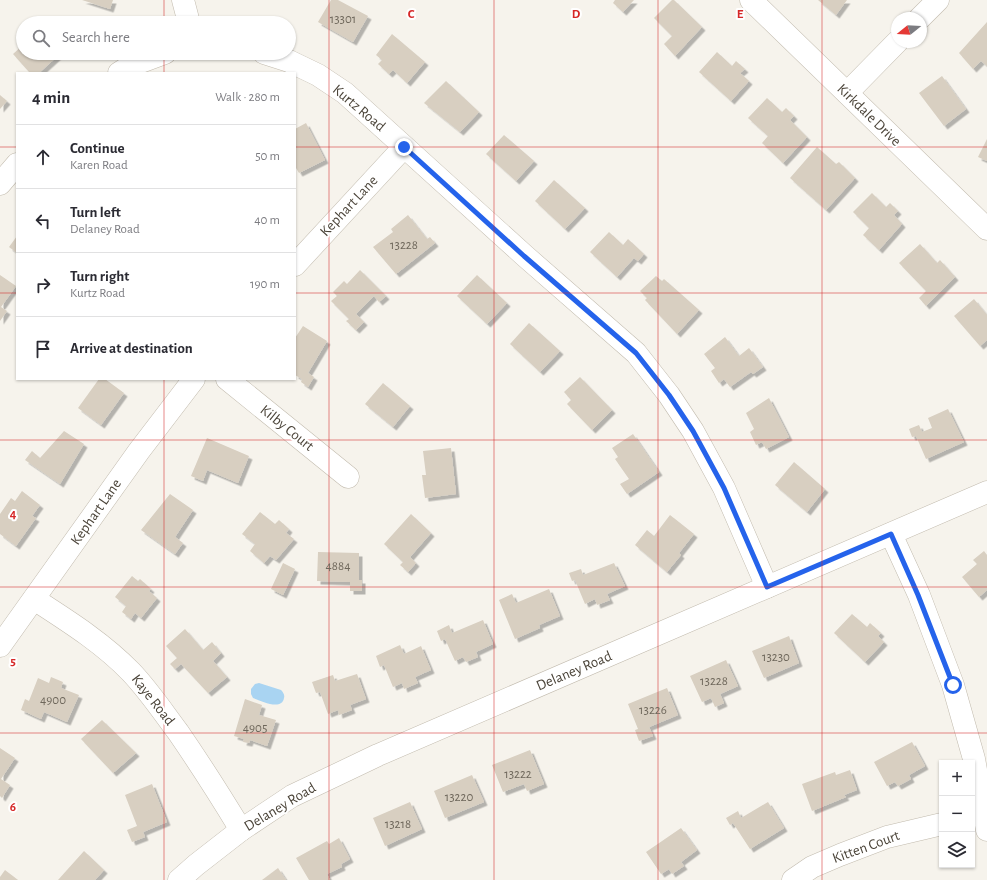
<!DOCTYPE html>
<meta charset="utf-8">
<style>
:root{--surface:#fff;--page:#f7f7f7;--text:#2b2b33;--muted:#7c7c81;--line:#e1e1e2}
body{margin:0;font-family:"Alegreya Sans",sans-serif;background:var(--page);color:var(--text)}
.controls{position:absolute;right:12px;bottom:12px;display:grid;overflow:hidden;border-radius:0px;box-shadow:0 1px 3px #0004}
.controls button{width:36px;height:36px;display:grid;place-items:center;padding:0;border:0;border-bottom:1px solid var(--line);background:var(--surface);color:var(--text);font:20px sans-serif}
.compass{position:absolute;left:891px;top:12px;width:36px;height:36px;border-radius:50%;background:var(--surface);box-shadow:0 1px 3px #0004;rotate:252deg}
.stop{position:absolute;width:12px;height:12px;margin:-9px;border:3px solid #2563eb;border-radius:50%;background:#fff}
.stop.end{background:#2563eb;border-color:#fff;box-shadow:0 1px 4px #0008}
.list{margin:0;padding:0;list-style:none}
h2{display:flex;justify-content:space-between;align-items:center;height:52px;margin:0;padding:0 16px;font-size:17px}
h2 small{font-size:13px;font-weight:400;color:var(--muted)}
.list li{display:grid;grid-template-columns:26px 1fr auto;gap:12px;align-items:center;box-sizing:border-box;height:64px;padding:0 16px;border-top:1px solid var(--line)}
.list b{display:block;font-size:15px;white-space:nowrap}
.list p{margin:0;font-size:13px;white-space:nowrap;color:var(--muted)}
.list em{font-size:13px;font-style:normal;color:var(--muted)}
.icon{flex:none;width:22px;height:22px;fill:none;stroke:currentColor;stroke-width:2;stroke-linecap:round;stroke-linejoin:round}
.map{position:relative;flex:none;width:987px;height:880px;overflow:hidden}
.search{position:absolute;background:var(--surface);box-shadow:0 1px 3px #0004;left:16px;top:16px;width:280px;height:44px;display:flex;align-items:center;gap:10px;box-sizing:border-box;padding:0 14px;border-radius:22px;color:var(--muted);font-size:15px}
.panel{position:absolute;background:var(--surface);box-shadow:0 1px 3px #0004;left:16px;top:72px;width:280px;height:308px;border-radius:0px}
.map>svg:first-child{display:block}
.water{fill:#a9d4f2}
.building{fill:#d8cfc1;filter:url(#shadow)}
.lines{fill:none;stroke-linecap:round;stroke-linejoin:round}
.minor-casing{stroke:#c2bbae;stroke-width:23}
.minor{stroke:#fff;stroke-width:22}
.route{stroke:#2563eb;stroke-width:5}
.grid{fill:none;stroke:#d62828;stroke-width:1;stroke-opacity:0.55}
.labels{text-anchor:middle;dominant-baseline:central;stroke-width:4;stroke-linejoin:round;paint-order:stroke}
.number-label{font-size:13px;fill:#6e675b}
.street-label{font-size:15px;fill:#4b4439;stroke:#fff}
.grid-label{font-size:13px;text-anchor:middle;font-weight:bold;fill:#d62828;stroke:#fff;stroke-width:4;stroke-linejoin:round;paint-order:stroke}
</style>
<div class="map">
<svg width="987" height="880" viewBox="0 0 987 880">
<defs>
<filter id="shadow"><feDropShadow dx="3.5" dy="3.5" stdDeviation="0" flood-color="#0004"/></filter>
</defs>
<rect width="100%" height="100%" fill="#f6f3ec"/>
<path class="water" d="M 259,683 L 281,690 C 283,692 285,695 284,698 C 282,711 261,701 253,698 L 251,694 L 251,689 L 255,684 Z"/>
<g class="building">
<path d="M 82,0 L 113,0 L 110,9 Z"/>
<path d="M 331,0 L 338,0 L 368,16 L 353,42 L 318,22 Z"/>
<path d="M 615,0 L 634,0 L 623,12 L 613,3 Z"/>
<path d="M 672,0 L 674,0 L 702,27 L 675,56 L 664,44 L 672,36 L 654,18 Z"/>
<path d="M 818,0 L 847,0 L 836,15 Z"/>
<path d="M 987,22 L 987,66 L 981,61 L 973,69 L 959,53 Z"/>
<path d="M 392,34 L 425,62 L 407,83 L 393,70 L 389,74 L 378,64 L 382,60 L 376,55 Z"/>
<path d="M 23,45 L 23,53 L 61,53 L 39,73 L 30,73 L 13,54 Z"/>
<path d="M 717,52 L 732,66 L 736,61 L 745,69 L 740,73 L 749,81 L 731,101 L 699,72 Z"/>
<path d="M 942,76 L 966,109 L 944,126 L 919,93 Z"/>
<path d="M 446,81 L 479,112 L 460,132 L 424,103 Z"/>
<path d="M 0,95 L 7,101 L 0,109 Z"/>
<path d="M 767,98 L 782,112 L 786,108 L 794,116 L 790,120 L 807,137 L 783,163 L 762,143 L 768,136 L 748,118 Z"/>
<path d="M 306,123 L 325,160 L 299,173 L 296,168 L 295,168 L 295,129 Z"/>
<path d="M 504,135 L 534,161 L 516,181 L 486,154 Z"/>
<path d="M 987,139 L 987,161 L 978,157 Z"/>
<path d="M 817,147 L 836,164 L 839,162 L 855,178 L 826,210 L 790,178 Z"/>
<path d="M 554,180 L 585,208 L 565,229 L 535,201 Z"/>
<path d="M 872,193 L 886,207 L 890,203 L 898,211 L 894,215 L 902,224 L 879,250 L 863,235 L 869,228 L 853,212 Z"/>
<path d="M 408,215 L 427,239 L 430,237 L 435,243 L 396,274 L 373,247 L 393,232 L 391,229 Z"/>
<path d="M 609,232 L 623,245 L 628,239 L 644,254 L 638,261 L 634,258 L 617,277 L 590,252 Z"/>
<path d="M 17,236 L 17,253 L 9,247 Z"/>
<path d="M 920,244 L 937,263 L 940,260 L 955,277 L 926,306 L 919,298 L 926,291 L 899,263 Z"/>
<path d="M 360,270 L 386,296 L 379,302 L 374,296 L 356,314 L 364,322 L 356,330 L 346,321 L 349,319 L 331,301 L 337,296 L 333,292 L 344,281 L 347,284 Z"/>
<path d="M 0,275 L 16,286 L 1,307 L 7,311 L 0,321 Z"/>
<path d="M 477,275 L 507,303 L 487,324 L 457,296 Z"/>
<path d="M 656,276 L 662,281 L 664,279 L 699,310 L 677,334 L 645,300 L 647,298 L 640,291 Z"/>
<path d="M 974,299 L 987,315 L 987,340 L 980,346 L 954,316 Z"/>
<path d="M 529,323 L 560,351 L 540,372 L 510,344 Z"/>
<path d="M 303,326 L 327,341 L 308,373 L 314,377 L 308,387 L 301,382 L 302,379 L 295,375 L 295,338 Z"/>
<path d="M 725,337 L 739,356 L 749,348 L 763,367 L 753,374 L 751,372 L 730,387 L 724,379 L 719,383 L 711,371 L 715,368 L 704,354 Z"/>
<path d="M 580,377 L 612,410 L 592,430 L 567,404 L 571,400 L 564,392 Z"/>
<path d="M 99,379 L 105,379 L 124,393 L 101,425 L 78,408 Z"/>
<path d="M 383,383 L 410,406 L 393,427 L 365,404 Z"/>
<path d="M 769,398 L 789,437 L 766,449 L 762,442 L 756,445 L 750,432 L 754,429 L 746,413 Z"/>
<path d="M 948,409 L 964,442 L 926,459 L 916,436 L 912,437 L 909,429 L 919,425 L 922,432 L 932,428 L 928,418 Z"/>
<path d="M 64,431 L 84,444 L 60,484 L 25,460 L 32,451 L 40,458 Z"/>
<path d="M 633,434 L 659,472 L 627,494 L 620,484 L 629,479 L 615,459 L 618,457 L 612,448 Z"/>
<path d="M 207,438 L 249,456 L 238,483 L 207,470 L 203,481 L 191,476 Z"/>
<path d="M 451,448 L 456,494 L 425,498 L 422,475 L 426,475 L 423,451 Z"/>
<path d="M 794,462 L 825,489 L 807,512 L 775,485 Z"/>
<path d="M 22,491 L 40,505 L 32,516 L 36,518 L 16,546 L 0,534 L 0,514 L 11,498 L 15,501 Z"/>
<path d="M 170,494 L 193,510 L 175,537 L 183,543 L 175,554 L 141,530 Z"/>
<path d="M 260,512 L 275,524 L 279,520 L 289,529 L 286,533 L 294,539 L 276,560 L 270,556 L 264,563 L 250,551 L 255,544 L 242,534 Z"/>
<path d="M 411,514 L 431,533 L 410,557 L 416,563 L 408,572 L 400,565 L 403,562 L 384,544 Z"/>
<path d="M 670,515 L 694,534 L 679,553 L 681,555 L 667,572 L 635,545 L 647,530 L 654,536 Z"/>
<path d="M 984,551 L 987,555 L 987,590 L 979,597 L 962,577 L 977,564 L 973,560 Z"/>
<path d="M 318,552 L 359,553 L 359,580 L 362,580 L 362,591 L 350,591 L 350,582 L 317,581 Z"/>
<path d="M 283,563 L 295,569 L 283,595 L 271,589 Z"/>
<path d="M 614,563 L 625,586 L 607,594 L 610,600 L 597,605 L 595,599 L 585,604 L 575,580 L 572,581 L 569,573 L 581,569 L 583,575 Z"/>
<path d="M 132,576 L 138,581 L 140,579 L 151,589 L 149,591 L 157,598 L 141,618 L 135,613 L 131,619 L 122,612 L 126,606 L 115,597 Z"/>
<path d="M 549,589 L 560,616 L 539,625 L 540,628 L 515,639 L 499,600 L 512,594 L 516,603 Z"/>
<path d="M 852,614 L 867,627 L 870,623 L 881,633 L 878,636 L 884,642 L 865,662 L 834,633 Z"/>
<path d="M 483,620 L 493,644 L 476,652 L 478,657 L 466,662 L 463,657 L 455,661 L 445,639 L 441,641 L 437,631 L 449,625 L 452,633 Z"/>
<path d="M 185,629 L 203,650 L 212,642 L 221,653 L 213,661 L 227,677 L 208,693 L 181,664 L 175,669 L 170,664 L 177,658 L 166,646 Z"/>
<path d="M 789,636 L 799,663 L 764,678 L 752,651 Z"/>
<path d="M 400,645 L 404,654 L 421,646 L 431,670 L 415,677 L 418,683 L 404,689 L 402,683 L 393,687 L 384,665 L 380,667 L 376,656 Z"/>
<path d="M 726,660 L 738,686 L 720,694 L 724,703 L 715,707 L 711,698 L 702,702 L 690,676 Z"/>
<path d="M 357,674 L 366,699 L 350,705 L 352,710 L 339,715 L 338,710 L 328,714 L 320,692 L 316,693 L 312,682 L 333,675 L 335,681 Z"/>
<path d="M 51,677 L 63,682 L 61,688 L 79,695 L 67,722 L 44,712 L 41,719 L 21,710 L 25,699 L 29,701 L 38,678 L 49,683 Z"/>
<path d="M 667,688 L 678,715 L 649,727 L 653,736 L 639,741 L 635,730 L 638,729 L 628,704 Z"/>
<path d="M 245,699 L 262,705 L 259,715 L 276,720 L 267,746 L 250,740 L 249,743 L 243,742 L 244,739 L 234,736 Z"/>
<path d="M 102,720 L 136,753 L 113,773 L 81,739 Z"/>
<path d="M 912,742 L 925,766 L 909,775 L 911,779 L 898,786 L 895,782 L 887,786 L 874,762 Z"/>
<path d="M 0,748 L 15,758 L 1,779 L 10,785 L 2,798 L 0,796 Z"/>
<path d="M 530,750 L 544,784 L 527,791 L 524,784 L 503,792 L 492,765 Z"/>
<path d="M 850,770 L 857,790 L 844,795 L 846,797 L 812,811 L 802,784 L 835,772 L 836,775 Z"/>
<path d="M 472,775 L 484,802 L 445,818 L 434,791 Z"/>
<path d="M 152,784 L 167,822 L 143,832 L 145,837 L 132,842 L 127,830 L 137,826 L 125,795 Z"/>
<path d="M 410,802 L 422,829 L 385,846 L 373,818 Z"/>
<path d="M 768,802 L 784,828 L 750,849 L 733,823 L 730,825 L 726,818 L 738,811 L 741,818 Z"/>
<path d="M 681,828 L 697,850 L 681,862 L 684,866 L 672,874 L 669,869 L 661,874 L 646,852 Z"/>
<path d="M 339,838 L 350,859 L 341,864 L 342,867 L 327,874 L 330,880 L 309,880 L 296,858 L 327,841 L 329,844 Z"/>
<path d="M 84,851 L 104,870 L 95,880 L 58,880 Z"/>
<path d="M 278,868 L 286,880 L 262,880 Z"/>
<path d="M 5,870 L 18,880 L 0,880 L 0,877 Z"/>
</g>
<g class="lines">
<defs>
<g id="minor">
<path d="M 183,0 L 189,23"/>
<path d="M 751,0 L 987,229"/>
<path d="M 920,18 L 938,0"/>
<path d="M 264,53 L 289,61 L 318,75 L 345,93 L 525,256 L 636,353 L 669,395 L 693,431 L 724,488 L 767,587"/>
<path d="M 119,73 L 130,66 L 165,53"/>
<path d="M 847,93 L 897,42"/>
<path d="M 0,184 L 17,164"/>
<path d="M 295,265 L 404,147"/>
<path d="M 227,379 L 348,477"/>
<path d="M 891,534 L 919,595 L 953,685 L 974,759 L 987,830"/>
<path d="M 34,599 C 68,621 103,643 131,672 C 149,691 163,712 178,732 C 200,764 221,797 241,830"/>
<path d="M 0,646 L 139,451 L 194,379"/>
<path d="M 179,880 L 196,865 L 241,830 L 292,796 L 378,755 L 987,492"/>
<path d="M 793,880 L 812,867 L 840,855 L 887,837 L 942,824"/>
</g>
</defs>
<use href="#minor" class="minor-casing"/>
<use href="#minor" class="minor"/>
</g>
<g class="lines">
<path class="route" d="M 404,147 L 524,256 L 636,353 L 669,395 L 693,431 L 724,488 L 767,587 L 891,534 L 918,595 L 953,685"/>
</g>
<path class="grid" d="M 164,0 L 164,23M 329,0 L 329,880M 494,0 L 494,880M 658,0 L 658,880M 822,0 L 822,880M 164,53 L 164,73M 0,147 L 17,147M 295,147 L 987,147M 0,293 L 17,293M 295,293 L 987,293M 164,379 L 164,880M 0,440 L 987,440M 0,587 L 987,587M 0,733 L 987,733"/>
<g class="labels">
<g class="number-label">
<text x="343" y="19">13301</text>
<text x="404" y="245">13228</text>
<text x="338" y="566">4884</text>
<text x="776" y="657">13230</text>
<text x="714" y="681">13228</text>
<text x="53" y="700">4900</text>
<text x="653" y="710">13226</text>
<text x="255" y="728">4905</text>
<text x="518" y="774">13222</text>
<text x="459" y="797">13220</text>
<text x="398" y="824">13218</text>
</g>
<g class="street-label">
<text transform="translate(359 108) rotate(40)">Kurtz Road</text>
<text transform="translate(869 115) rotate(44)">Kirkdale Drive</text>
<text transform="translate(349 206) rotate(-47)">Kephart Lane</text>
<text transform="translate(287 428) rotate(39)">Kilby Court</text>
<text transform="translate(96 512) rotate(-55)">Kephart Lane</text>
<text transform="translate(574 671) rotate(-23)">Delaney Road</text>
<text transform="translate(153 700) rotate(52)">Kaye Road</text>
<text transform="translate(280 807) rotate(-31)">Delaney Road</text>
<text transform="translate(866 847) rotate(-20)">Kitten Court</text>
</g>
</g>
<g class="grid-label">
<text x="411" y="18">C</text>
<text x="576" y="18">D</text>
<text x="740" y="18">E</text>
<text x="13" y="518">4</text>
<text x="13" y="665">5</text>
<text x="13" y="811">6</text>
</g>
</svg>
<div class="controls">
<button>+</button>
<button>−</button>
<button><svg class="icon" aria-label="layers" viewBox="0 0 24 24"><path d="M12 4l9 5-9 5-9-5zM3 14l9 5 9-5"/></svg></button>
</div>
<svg class="compass" viewBox="-18 -18 36 36"><path d="M0-13l5 13h-10z" fill="#e53935"/><path d="M0 13l5-13h-10z" fill="#7c7c81"/></svg>
<div class="stop" style="left:953px;top:685px"></div>
<div class="stop end" style="left:404px;top:147px"></div>
<div class="search"><svg class="icon" aria-label="search" viewBox="0 0 24 24"><circle cx="10" cy="10" r="6"/><path d="M15 15l6 6"/></svg>Search here</div>
<section class="panel">
<h2>4 min<small>Walk · 280 m</small></h2>
<ul class="list">
<li><svg class="icon" aria-label="ahead" viewBox="0 0 24 24"><path d="M12 20V5M6 11l6-6 6 6"/></svg><div><b>Continue</b><p>Karen Road</p></div><em>50 m</em></li>
<li><svg class="icon" aria-label="left" viewBox="0 0 24 24"><path d="M17 20v-9H6M10 6l-5 5 5 5"/></svg><div><b>Turn left</b><p>Delaney Road</p></div><em>40 m</em></li>
<li><svg class="icon" aria-label="right" viewBox="0 0 24 24"><path d="M7 20v-9h11M14 6l5 5-5 5"/></svg><div><b>Turn right</b><p>Kurtz Road</p></div><em>190 m</em></li>
<li><svg class="icon" aria-label="arrive" viewBox="0 0 24 24"><path d="M6 21V4h12l-3 4 3 4H6"/></svg><div><b>Arrive at destination</b></div></li>
</ul>
</section>
</div>
